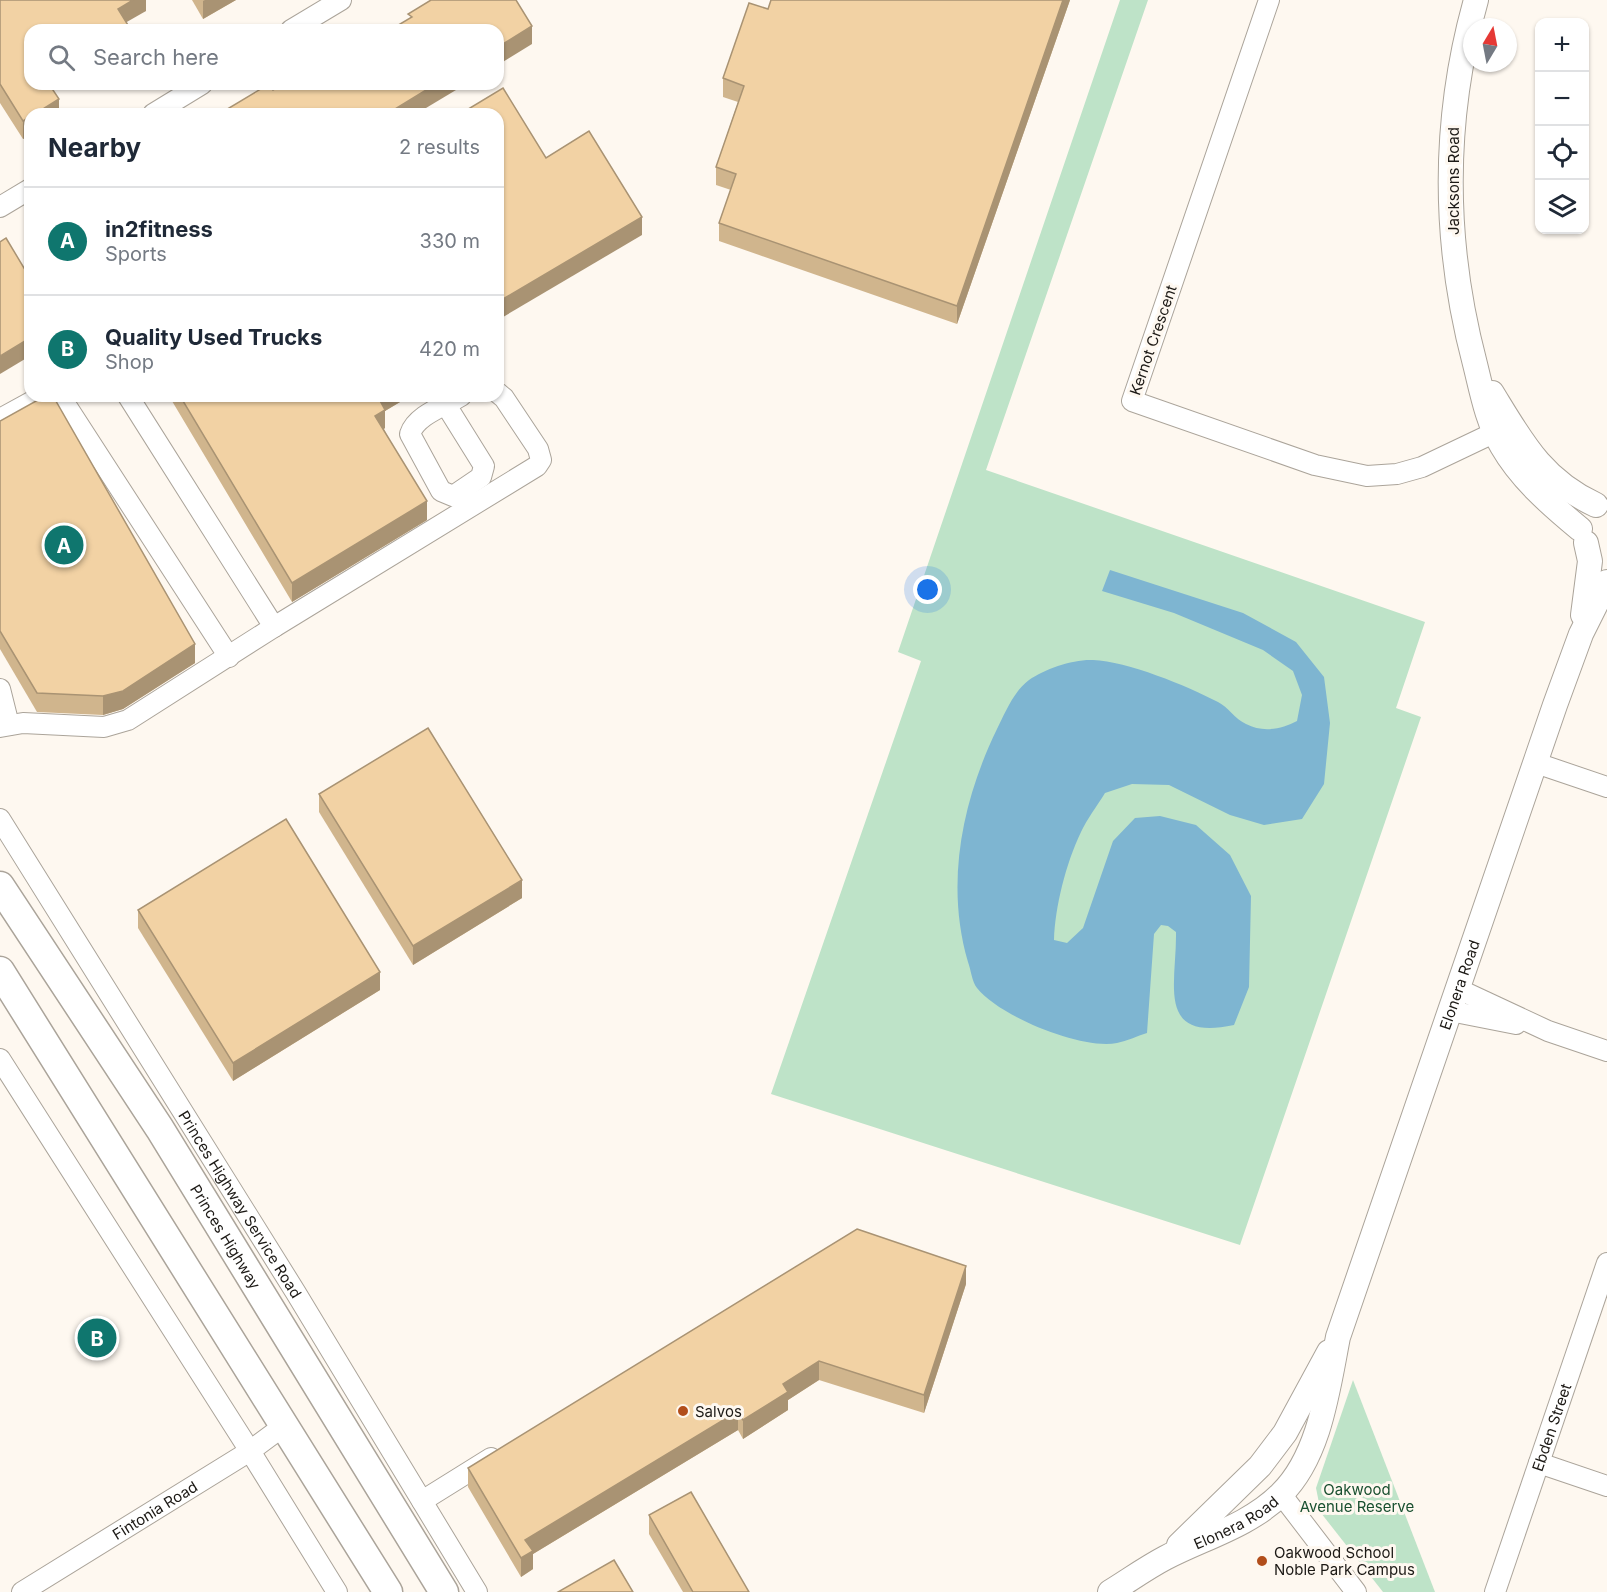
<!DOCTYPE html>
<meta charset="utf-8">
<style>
:root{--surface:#fff;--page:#f6f6f7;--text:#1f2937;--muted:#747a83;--line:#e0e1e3;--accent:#0f766e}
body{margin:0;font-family:Inter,sans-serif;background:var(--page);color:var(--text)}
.controls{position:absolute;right:18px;top:18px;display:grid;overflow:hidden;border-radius:12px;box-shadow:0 2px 4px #0004}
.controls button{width:54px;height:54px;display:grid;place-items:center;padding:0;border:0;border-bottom:2px solid var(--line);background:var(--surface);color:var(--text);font:30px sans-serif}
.compass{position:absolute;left:1463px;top:18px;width:54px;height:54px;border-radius:50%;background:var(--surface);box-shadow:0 2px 4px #0004;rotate:10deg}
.you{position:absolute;left:928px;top:590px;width:21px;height:21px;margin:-15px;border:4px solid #fff;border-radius:50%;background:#1a73e8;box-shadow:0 0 0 9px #1a73e833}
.badge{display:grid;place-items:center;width:39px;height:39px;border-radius:50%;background:var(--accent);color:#fff;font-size:20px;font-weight:700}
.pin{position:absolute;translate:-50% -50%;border:3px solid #fff;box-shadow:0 2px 6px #0006}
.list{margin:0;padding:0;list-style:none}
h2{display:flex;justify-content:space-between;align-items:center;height:78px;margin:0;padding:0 24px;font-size:26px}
h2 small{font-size:20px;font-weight:400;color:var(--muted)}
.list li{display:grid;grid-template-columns:39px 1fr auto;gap:18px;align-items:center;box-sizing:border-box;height:108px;padding:0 24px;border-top:2px solid var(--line)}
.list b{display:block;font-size:22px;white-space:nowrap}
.list p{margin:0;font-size:20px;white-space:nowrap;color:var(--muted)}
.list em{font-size:20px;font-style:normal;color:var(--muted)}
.icon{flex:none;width:33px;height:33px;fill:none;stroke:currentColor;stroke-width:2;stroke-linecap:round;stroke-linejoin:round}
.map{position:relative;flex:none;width:1607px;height:1592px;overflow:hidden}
.search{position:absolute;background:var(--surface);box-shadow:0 2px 4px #0004;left:24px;top:24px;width:480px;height:66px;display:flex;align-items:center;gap:15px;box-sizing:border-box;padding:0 21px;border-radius:18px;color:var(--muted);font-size:22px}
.panel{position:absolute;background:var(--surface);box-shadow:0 2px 4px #0004;left:24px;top:108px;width:480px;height:294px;border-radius:18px}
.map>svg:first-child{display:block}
.green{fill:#bee3c8}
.water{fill:#7eb5d1}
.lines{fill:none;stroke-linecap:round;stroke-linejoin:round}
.minor-casing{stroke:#aba49a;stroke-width:22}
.major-casing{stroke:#aba49a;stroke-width:26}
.highway-casing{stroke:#aba49a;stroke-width:31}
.minor{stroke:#fff;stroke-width:20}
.major{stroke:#fff;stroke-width:24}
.highway{stroke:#fff;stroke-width:28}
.wall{fill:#d0b58d}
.shaded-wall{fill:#a99373}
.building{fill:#f2d2a4;stroke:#a99373;stroke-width:1.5}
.poi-dot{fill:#b24e1b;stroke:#fef8f0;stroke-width:2}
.labels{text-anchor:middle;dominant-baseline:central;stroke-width:6;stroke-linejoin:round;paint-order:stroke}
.street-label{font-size:15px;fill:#1c1915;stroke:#fef8f0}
.poi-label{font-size:15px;fill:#1c1915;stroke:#fef8f0;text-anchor:start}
.park-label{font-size:15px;fill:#195030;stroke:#fef8f0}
</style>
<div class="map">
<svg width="1607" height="1592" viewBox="0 0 1607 1592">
<rect width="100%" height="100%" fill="#fef8f0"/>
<g class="green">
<path d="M 1120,0 L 1148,0 L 986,470 L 1425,622 L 1396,708 L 1421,717 L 1240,1245 L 771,1094 L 921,661 L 898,652 Z"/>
<path d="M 1353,1380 L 1435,1592 L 1383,1592 L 1321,1513 L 1316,1488 Z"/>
</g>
<path class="water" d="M 1110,570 L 1243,613 L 1296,642 L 1324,677 L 1330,723 L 1324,784 L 1302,819 L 1264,825 L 1230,815 L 1169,785 L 1132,784 L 1105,793 C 1097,806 1087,819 1081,832 C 1066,863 1055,907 1054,940 L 1067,943 L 1083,928 L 1113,841 L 1135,818 L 1160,816 L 1196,825 L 1230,855 L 1251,896 L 1249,987 L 1234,1025 C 1155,1042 1177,983 1176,932 L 1168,926 L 1161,925 L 1154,934 L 1147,1033 C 1137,1036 1127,1041 1117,1043 C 1081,1050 999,1016 977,988 C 972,982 971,970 968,962 C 945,884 962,801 997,729 C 1005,713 1014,691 1029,680 C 1045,669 1073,659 1093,660 C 1127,661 1187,686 1218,702 C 1228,707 1235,719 1246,724 C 1263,733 1282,729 1297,721 L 1302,695 L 1293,671 L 1263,650 L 1174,613 L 1102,591 Z"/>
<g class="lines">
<defs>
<g id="minor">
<path d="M 1269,0 L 1132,401 L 1315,465 L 1367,476 L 1397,474 L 1422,467 L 1506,427"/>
<path d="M 291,30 L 341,0"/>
<path d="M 153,114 L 202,84"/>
<path d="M 0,207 L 30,189"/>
<path d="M 60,396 L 229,657"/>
<path d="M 446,405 L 484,466 L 481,477 L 453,496 L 441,491 L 410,434 C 416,415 445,406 461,396"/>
<path d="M 0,419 L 42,396"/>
<path d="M 274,627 L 537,466 L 541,460 L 538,449 L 504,398 L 498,393"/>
<path d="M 0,689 L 9,725"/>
<path d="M 0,727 L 23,723 L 104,727 L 128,720 L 274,627 L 128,396"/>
<path d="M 1536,763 L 1607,787"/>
<path id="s1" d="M 0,819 L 296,1293 L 477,1592"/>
<path d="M 1458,989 L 1548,1031 L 1607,1051"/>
<path d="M 1450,1011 L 1516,1024"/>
<path d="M 0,1059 L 250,1451 L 337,1592"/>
<path d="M 1539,1463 L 1607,1486"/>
<path d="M 1281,1494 L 1356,1592"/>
<path d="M 422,1501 L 491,1458"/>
<path id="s2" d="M 22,1592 L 250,1451 L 285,1425"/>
<path id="s3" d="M 1495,1592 L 1607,1263"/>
</g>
<g id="major">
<path d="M 1476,0 C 1442,121 1443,243 1475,364 C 1482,392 1487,421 1502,446 C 1521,479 1551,505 1580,529"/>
<path d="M 1492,393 C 1522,442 1542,480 1596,505"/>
<path d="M 1583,615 L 1590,561 L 1586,543"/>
<path d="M 1179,1545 L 1260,1466 L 1285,1433 L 1329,1352"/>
<path id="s4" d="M 1110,1592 C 1128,1581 1146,1568 1165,1558 C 1203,1538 1249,1526 1281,1494 C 1320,1456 1328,1388 1338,1337 L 1555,705 L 1581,634 L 1607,582"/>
</g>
<g id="highway">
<path id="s5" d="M 0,886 L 160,1129 L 444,1592"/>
<path d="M 0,971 L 388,1592"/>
</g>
</defs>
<use href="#minor" class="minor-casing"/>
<use href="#major" class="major-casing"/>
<use href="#highway" class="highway-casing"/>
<use href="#minor" class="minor"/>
<use href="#major" class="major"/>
<use href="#highway" class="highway"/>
</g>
<g class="wall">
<path d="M 0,0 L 146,0 L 146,11 L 30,30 L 30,84 L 59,114 L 30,114 L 30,135 L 23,139 L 0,103 Z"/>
<path d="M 192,0 L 236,0 L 203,19 Z"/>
<path d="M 771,0 L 1070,0 L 957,324 L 719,241 L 719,223 L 731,190 L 716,185 L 716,167 L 738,102 L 723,97 L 723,78 L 768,9 Z"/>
<path d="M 169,396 L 410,396 L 385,411 L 385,428 L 384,429 L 427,520 L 292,602 Z"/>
<path d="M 0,421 L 195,663 L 123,709 L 103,715 L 37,712 L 0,649 Z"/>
<path d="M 319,794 L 522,898 L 413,965 L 319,812 Z"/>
<path d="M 138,910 L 380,990 L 233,1081 L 138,928 Z"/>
<path d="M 966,1284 L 924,1413 L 819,1380 L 788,1400 L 788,1410 L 743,1439 L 738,1430 L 533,1554 L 533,1569 L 521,1577 L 468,1487 L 468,1468 Z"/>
<path d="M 649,1515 L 749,1592 L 683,1592 L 649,1534 Z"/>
</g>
<g class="shaded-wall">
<path d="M 133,0 L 146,0 L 146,11 L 118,27 L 118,9 Z"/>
<path d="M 205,0 L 236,0 L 203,19 L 203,1 Z"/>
<path d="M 1063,0 L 1070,0 L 957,324 L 957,306 Z"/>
<path d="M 532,26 L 532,44 L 498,65 L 498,47 Z"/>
<path d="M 436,84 L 466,84 L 416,114 L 387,114 Z"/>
<path d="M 59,99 L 59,114 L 35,114 Z"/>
<path d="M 30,117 L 30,135 L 23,139 L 23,121 Z"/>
<path d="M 642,217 L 642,235 L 498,320 L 498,302 Z"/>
<path d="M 498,324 L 499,324 L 499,342 L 498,343 Z"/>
<path d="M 30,338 L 30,356 L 0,374 L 0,356 Z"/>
<path d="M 379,396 L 410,396 L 385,411 L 385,428 L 375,434 L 375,416 L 378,397 Z"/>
<path d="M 427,501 L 427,520 L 292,602 L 292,583 Z"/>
<path d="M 195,644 L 195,663 L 123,709 L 103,715 L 103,696 Z"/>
<path d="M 522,880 L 522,898 L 413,965 L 413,946 Z"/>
<path d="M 380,972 L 380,990 L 233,1081 L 233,1063 Z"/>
<path d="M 966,1266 L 966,1284 L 924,1413 L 924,1395 Z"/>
<path d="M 819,1361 L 819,1380 L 788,1400 L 788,1410 L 743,1439 L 743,1420 L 783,1384 Z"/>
<path d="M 738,1411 L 738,1430 L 533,1554 L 533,1569 L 521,1577 L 521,1558 L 525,1540 Z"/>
</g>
<g class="building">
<path d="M 0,0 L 133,0 L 118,9 L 131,30 L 30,30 L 30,84 L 49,84 L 59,99 L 35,114 L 30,114 L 30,117 L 23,121 L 0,84 Z"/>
<path d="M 431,0 L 516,0 L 532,26 L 498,47 L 498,30 L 390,30 L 412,17 L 408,14 Z"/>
<path d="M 771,0 L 1063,0 L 957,306 L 719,223 L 736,174 L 716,167 L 744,86 L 723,78 L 749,3 L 768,9 Z"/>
<path d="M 269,84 L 273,90 L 283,84 L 436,84 L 387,114 L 219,114 Z"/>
<path d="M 503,88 L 546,158 L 589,131 L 642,217 L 498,302 L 498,114 L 460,114 Z"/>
<path d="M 6,238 L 30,278 L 30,338 L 0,356 L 0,242 Z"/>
<path d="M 45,396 L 53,396 L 195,644 L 123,691 L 103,696 L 37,693 L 0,631 L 0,421 Z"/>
<path d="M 180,396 L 379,396 L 378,397 L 385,410 L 375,416 L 427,501 L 292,583 Z"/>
<path d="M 428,728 L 522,880 L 413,946 L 319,794 Z"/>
<path d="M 286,819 L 380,972 L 233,1063 L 138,910 Z"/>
<path d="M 857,1229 L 966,1266 L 924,1395 L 819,1361 L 783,1384 L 788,1392 L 743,1420 L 738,1411 L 525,1540 L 533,1551 L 521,1558 L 468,1468 Z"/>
<path d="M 691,1492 L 749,1592 L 693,1592 L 649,1515 Z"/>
<path d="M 614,1560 L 633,1592 L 558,1592 Z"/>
</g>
<g class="poi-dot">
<circle cx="683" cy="1411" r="6"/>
<circle cx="1262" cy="1561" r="6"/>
</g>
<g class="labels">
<g class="street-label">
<text transform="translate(1453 181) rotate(-90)">Jacksons Road</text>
<text transform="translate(1153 340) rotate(-71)">Kernot Crescent</text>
<text stroke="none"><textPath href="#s4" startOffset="740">Elonera Road</textPath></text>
<text stroke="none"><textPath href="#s1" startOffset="454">Princes Highway Service Road</textPath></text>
<text stroke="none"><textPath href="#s5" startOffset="417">Princes Highway</textPath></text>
<text stroke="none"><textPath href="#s3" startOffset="174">Ebden Street</textPath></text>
<text stroke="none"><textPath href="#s2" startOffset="156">Fintonia Road</textPath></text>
<text stroke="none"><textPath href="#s4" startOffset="144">Elonera Road</textPath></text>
</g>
<g class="poi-label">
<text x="695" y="1411">Salvos</text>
<text x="1274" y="1552">Oakwood School<tspan x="1274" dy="17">Noble Park Campus</tspan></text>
</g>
<g class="park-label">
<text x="1357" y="1489">Oakwood<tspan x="1357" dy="17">Avenue Reserve</tspan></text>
</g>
</g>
</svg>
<div class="controls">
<button>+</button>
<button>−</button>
<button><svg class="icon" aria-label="locate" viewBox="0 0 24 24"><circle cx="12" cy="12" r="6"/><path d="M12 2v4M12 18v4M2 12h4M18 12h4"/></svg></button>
<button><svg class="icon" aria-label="layers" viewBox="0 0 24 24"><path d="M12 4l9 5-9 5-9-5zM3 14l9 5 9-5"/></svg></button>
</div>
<svg class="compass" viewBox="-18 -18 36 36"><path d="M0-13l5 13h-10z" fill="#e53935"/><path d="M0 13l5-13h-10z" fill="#747a83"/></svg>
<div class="you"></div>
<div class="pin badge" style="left:64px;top:545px">A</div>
<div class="pin badge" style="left:97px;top:1338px">B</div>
<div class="search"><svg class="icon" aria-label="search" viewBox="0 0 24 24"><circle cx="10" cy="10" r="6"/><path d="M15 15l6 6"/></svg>Search here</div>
<section class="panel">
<h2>Nearby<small>2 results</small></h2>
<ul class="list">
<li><span class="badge">A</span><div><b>in2fitness</b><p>Sports</p></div><em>330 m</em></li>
<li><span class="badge">B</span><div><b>Quality Used Trucks</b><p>Shop</p></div><em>420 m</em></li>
</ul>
</section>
</div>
